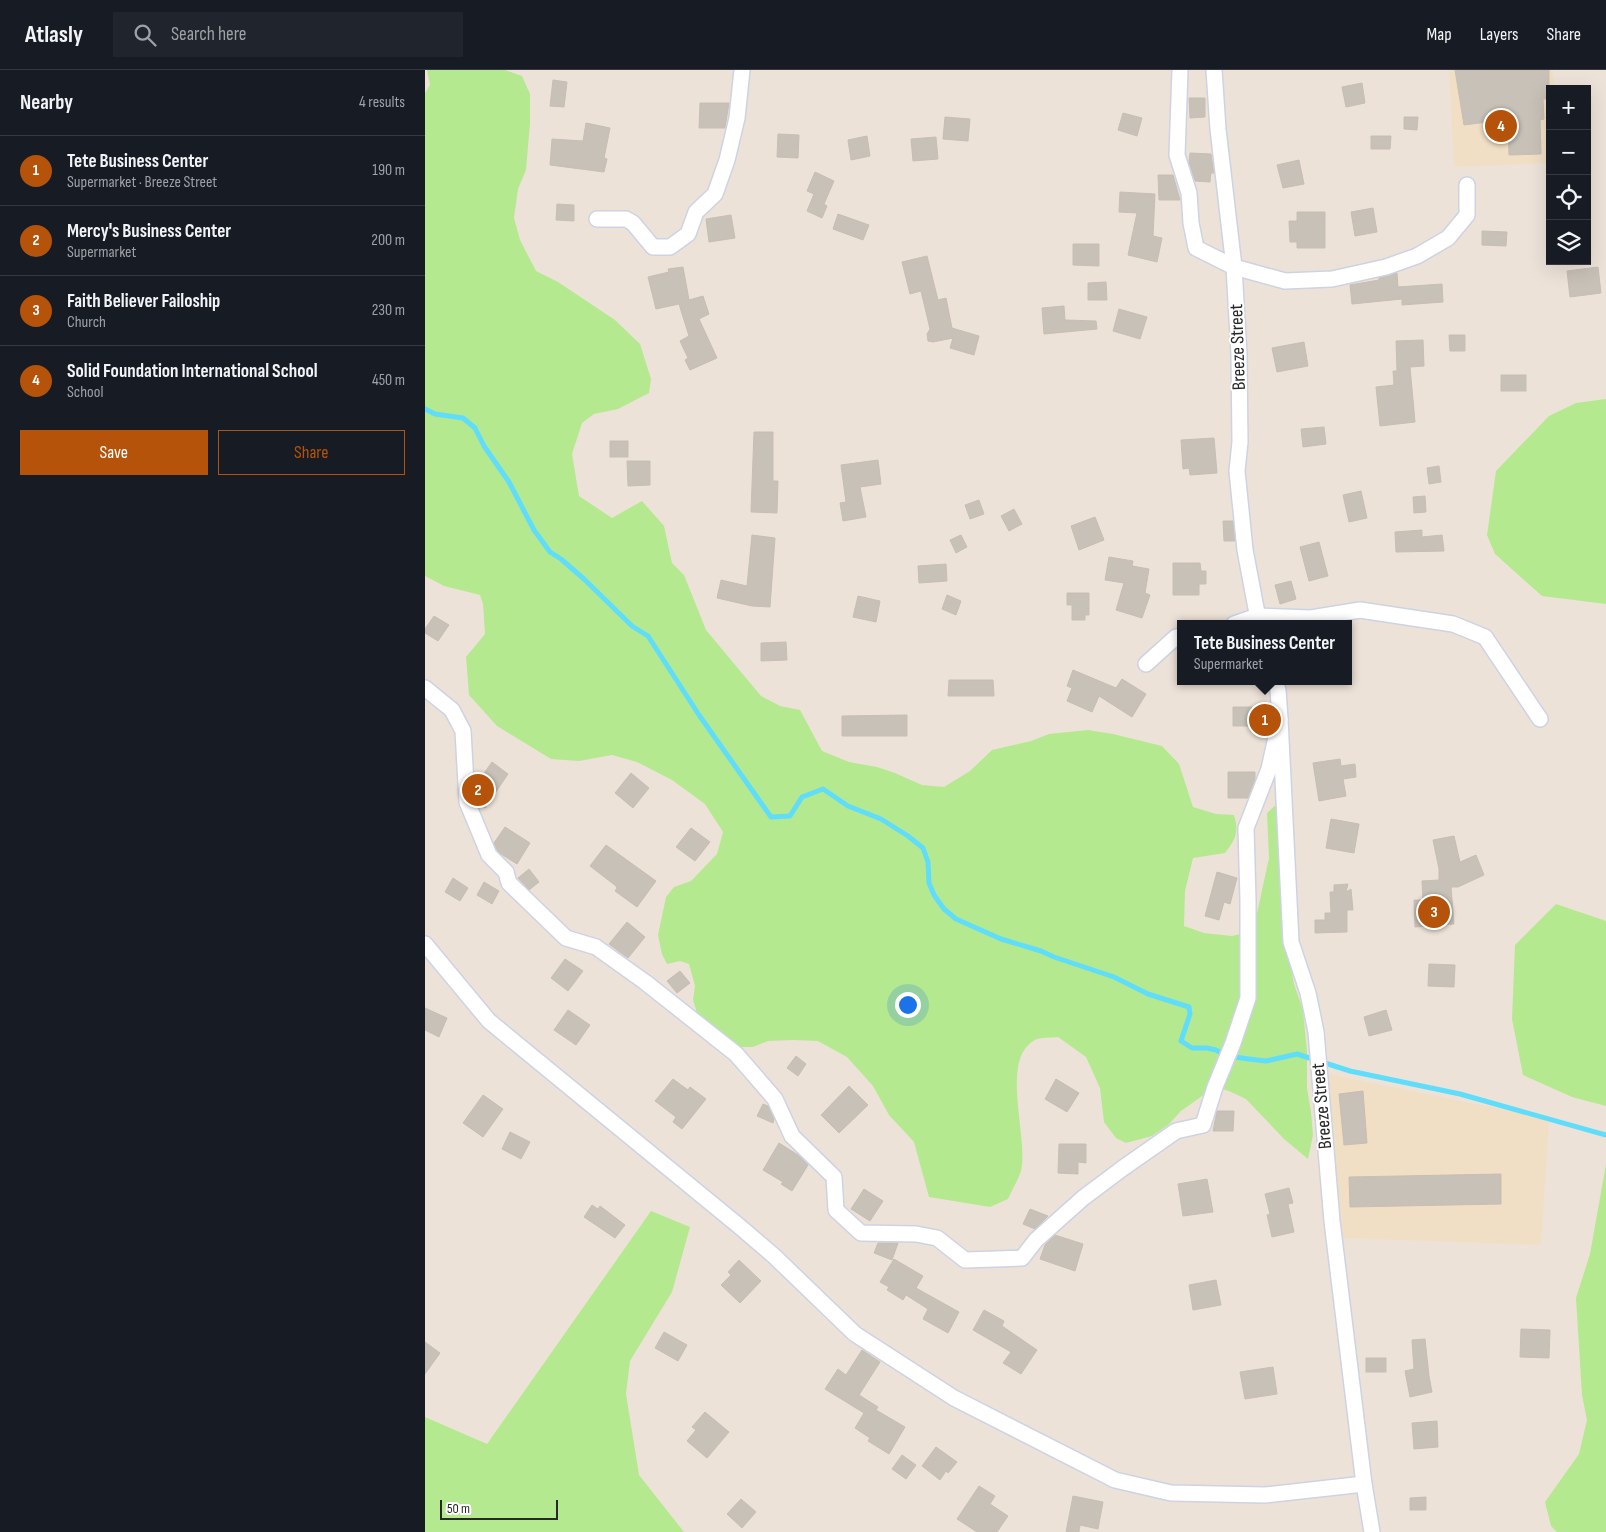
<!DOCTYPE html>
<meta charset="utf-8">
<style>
:root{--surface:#171b24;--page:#20242c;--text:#f1f3f6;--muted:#9ea1a6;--line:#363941;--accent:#b45309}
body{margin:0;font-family:"Sofia Sans Condensed",sans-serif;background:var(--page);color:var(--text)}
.controls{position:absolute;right:15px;top:15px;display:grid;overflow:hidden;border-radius:0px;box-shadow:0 5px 20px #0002}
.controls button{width:45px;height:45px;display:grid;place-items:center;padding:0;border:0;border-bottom:1px solid var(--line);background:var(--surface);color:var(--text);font:25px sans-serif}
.scale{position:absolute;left:15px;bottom:12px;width:118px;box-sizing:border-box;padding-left:5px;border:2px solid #282828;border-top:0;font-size:14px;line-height:18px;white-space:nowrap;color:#282828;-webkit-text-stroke:4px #fff;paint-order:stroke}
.you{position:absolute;left:482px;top:934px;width:18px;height:18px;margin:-12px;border:4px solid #fff;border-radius:50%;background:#1a73e8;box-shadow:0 0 0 8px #1a73e833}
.badge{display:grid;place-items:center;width:32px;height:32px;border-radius:50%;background:var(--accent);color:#fff;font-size:16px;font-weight:700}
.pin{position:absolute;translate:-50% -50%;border:2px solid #fff;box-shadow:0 1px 5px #0006}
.popup{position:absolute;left:752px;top:550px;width:175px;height:65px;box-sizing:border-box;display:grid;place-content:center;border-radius:0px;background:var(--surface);filter:drop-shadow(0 1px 4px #0005);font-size:16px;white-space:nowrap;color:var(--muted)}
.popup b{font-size:19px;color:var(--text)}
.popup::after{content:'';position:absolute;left:50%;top:100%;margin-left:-10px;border:10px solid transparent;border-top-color:var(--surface)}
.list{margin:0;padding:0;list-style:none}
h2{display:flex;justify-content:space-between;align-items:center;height:65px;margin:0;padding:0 20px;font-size:21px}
h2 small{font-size:16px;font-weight:400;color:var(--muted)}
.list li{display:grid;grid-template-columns:32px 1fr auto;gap:15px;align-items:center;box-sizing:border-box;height:70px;padding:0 20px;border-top:1px solid var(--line)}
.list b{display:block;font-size:19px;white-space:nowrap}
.list p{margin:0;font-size:16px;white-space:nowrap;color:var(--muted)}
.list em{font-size:16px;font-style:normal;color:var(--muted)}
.actions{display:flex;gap:10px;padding:15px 20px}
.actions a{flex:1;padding:11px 0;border:1px solid var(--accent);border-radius:0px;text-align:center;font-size:18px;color:var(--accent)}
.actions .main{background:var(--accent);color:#fff}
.icon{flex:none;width:28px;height:28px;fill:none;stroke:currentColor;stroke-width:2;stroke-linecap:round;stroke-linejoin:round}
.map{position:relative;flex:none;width:1181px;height:1462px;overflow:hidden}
header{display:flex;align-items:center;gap:30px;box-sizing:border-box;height:70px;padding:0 25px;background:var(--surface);border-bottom:1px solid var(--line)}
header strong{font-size:24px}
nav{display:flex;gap:28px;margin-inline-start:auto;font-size:18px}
.search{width:350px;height:45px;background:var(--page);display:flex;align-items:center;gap:12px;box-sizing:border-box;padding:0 18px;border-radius:0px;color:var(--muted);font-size:19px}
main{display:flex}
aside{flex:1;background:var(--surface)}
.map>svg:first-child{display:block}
.education{fill:#f0dfc5}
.green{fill:#b5e98f}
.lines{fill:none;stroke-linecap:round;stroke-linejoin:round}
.stream{stroke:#60ddfa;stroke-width:5}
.building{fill:#c7c1b7;stroke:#c8beb2}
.minor-casing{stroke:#cdd3e3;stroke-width:18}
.minor{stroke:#fff;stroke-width:15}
.labels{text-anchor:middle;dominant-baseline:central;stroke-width:4;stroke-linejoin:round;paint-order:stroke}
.street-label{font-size:19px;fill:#282828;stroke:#fff}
</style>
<header>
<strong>Atlasly</strong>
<div class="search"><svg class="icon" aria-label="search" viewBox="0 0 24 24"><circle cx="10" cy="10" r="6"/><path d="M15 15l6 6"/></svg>Search here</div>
<nav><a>Map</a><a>Layers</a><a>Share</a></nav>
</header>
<main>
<aside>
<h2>Nearby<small>4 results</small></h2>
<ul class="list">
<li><span class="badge">1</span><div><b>Tete Business Center</b><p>Supermarket · Breeze Street</p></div><em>190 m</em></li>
<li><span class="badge">2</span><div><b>Mercy's Business Center</b><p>Supermarket</p></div><em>200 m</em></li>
<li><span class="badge">3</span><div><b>Faith Believer Failoship</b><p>Church</p></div><em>230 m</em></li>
<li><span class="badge">4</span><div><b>Solid Foundation International School</b><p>School</p></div><em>450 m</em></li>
</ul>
<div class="actions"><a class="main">Save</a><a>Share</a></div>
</aside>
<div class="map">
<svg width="1181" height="1462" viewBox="0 0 1181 1462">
<rect width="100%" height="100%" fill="#ede2d8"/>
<g class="education">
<path d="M 1024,0 L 1128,0 L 1129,19 L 1125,19 L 1125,93 L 1029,97 Z"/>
<path d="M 903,1004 L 1124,1049 L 1116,1175 L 918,1168 L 911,1115 Z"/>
</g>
<g class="green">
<path d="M 2,0 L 80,0 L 97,6 L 105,24 L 105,53 L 101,100 L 93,119 L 89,148 L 95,170 L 111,201 L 133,212 L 190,250 L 215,274 L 226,309 L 224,323 L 193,339 L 169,344 L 157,353 L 147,384 L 154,426 L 187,448 L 217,431 L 239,456 L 247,493 L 259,505 L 281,560 L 336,626 L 355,636 L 375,640 L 397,681 L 424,692 L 452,697 L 470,703 L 497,715 L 519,717 L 545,701 L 567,680 L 606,671 L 624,664 L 663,660 L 688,664 L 737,676 L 754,694 L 768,737 L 791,744 L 809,745 C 814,762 811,769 800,783 L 768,788 L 760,821 L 759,856 L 779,863 L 807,866 L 823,862 L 831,848 L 844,788 L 842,743 L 852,734 L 862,876 L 869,914 L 878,940 L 882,982 L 882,1018 L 886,1042 L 888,1065 L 883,1089 L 859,1069 L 821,1029 L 804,1021 L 790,1017 L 756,1041 L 743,1055 L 727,1066 L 701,1073 L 691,1068 L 679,1052 L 675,1018 L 661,987 L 633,967 C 626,968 615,967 610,970 C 574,989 604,1068 596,1101 C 593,1110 587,1120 583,1129 L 565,1137 L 504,1127 L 489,1072 L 464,1045 L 448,1016 L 422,987 L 393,971 L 368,970 L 343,971 L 328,977 L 315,977 L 272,943 L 268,930 L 270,916 L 264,894 L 255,891 L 242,894 L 237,884 L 233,865 L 241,827 L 249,817 L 266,811 L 292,784 L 298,762 L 280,734 L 247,710 L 212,692 L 187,685 L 154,691 L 126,689 L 72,656 L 44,625 L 41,587 L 60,564 L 58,534 L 55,525 L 19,516 L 0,506 L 0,23 L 5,15 Z"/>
<path d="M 1181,329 L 1181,534 L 1117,526 L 1070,484 L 1062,465 L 1071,401 L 1124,346 L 1151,333 Z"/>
<path d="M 1131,834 L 1181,851 L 1181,1036 L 1147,1027 L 1098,1005 L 1087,949 L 1090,875 Z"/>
<path d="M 1181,1094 L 1181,1462 L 1132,1462 L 1126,1456 L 1120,1432 L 1154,1384 L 1162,1350 L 1157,1325 L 1151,1228 L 1165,1184 Z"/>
<path d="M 226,1141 L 265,1157 L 247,1222 L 205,1291 L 201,1324 L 214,1405 L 259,1462 L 0,1462 L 0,1347 L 62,1374 Z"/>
</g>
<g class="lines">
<path class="stream" d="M 0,339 L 10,344 L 38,348 L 50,358 L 59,376 L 84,412 L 109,460 L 125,482 L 136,489 L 159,509 L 207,556 L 223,566 L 274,645 L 346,747 L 365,746 L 377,727 L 398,719 L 423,736 L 456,749 L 483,766 L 498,778 L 503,792 L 504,813 L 509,825 L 519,839 L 531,849 L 576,869 L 616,881 L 629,887 L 689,907 L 723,924 L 764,937 L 765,944 L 756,971 L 767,978 L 782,978 L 791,980 L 802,986 L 824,989 L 841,991 L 872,984 L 925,1001 L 1035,1024 L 1181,1065"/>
</g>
<g class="building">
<path d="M 1030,0 L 1124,0 L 1124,29 L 1118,29 L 1119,49 L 1115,50 L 1116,84 L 1084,85 L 1083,52 L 1062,54 L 1062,52 L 1039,55 Z"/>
<path d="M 128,10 L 142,12 L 139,37 L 125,36 Z"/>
<path d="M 937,13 L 940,33 L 921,37 L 917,17 Z"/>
<path d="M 764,28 L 780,28 L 780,47 L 765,48 Z"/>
<path d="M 275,33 L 304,33 L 300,58 L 274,58 Z"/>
<path d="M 698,43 L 717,48 L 712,66 L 693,60 Z"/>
<path d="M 520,47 L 545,49 L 543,71 L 518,69 Z"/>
<path d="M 979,47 L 993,47 L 992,60 L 979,59 Z"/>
<path d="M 161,53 L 185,58 L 179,88 L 182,89 L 179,102 L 125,95 L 127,69 L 158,71 Z"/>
<path d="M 353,64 L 374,65 L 373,88 L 352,87 Z"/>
<path d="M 442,66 L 445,86 L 426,90 L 423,70 Z"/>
<path d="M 946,66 L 966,66 L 965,79 L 946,79 Z"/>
<path d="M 511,67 L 513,89 L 488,91 L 486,69 Z"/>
<path d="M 765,83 L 786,84 L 789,103 L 786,103 L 785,112 L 770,111 L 764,92 Z"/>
<path d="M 874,90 L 879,114 L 858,118 L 852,95 Z"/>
<path d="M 390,102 L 409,111 L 399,134 L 402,136 L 397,148 L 382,141 L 389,124 L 382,121 Z"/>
<path d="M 733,105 L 748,105 L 755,130 L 734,130 Z"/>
<path d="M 695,122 L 730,124 L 728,166 L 737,168 L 732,192 L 703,185 L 712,143 L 694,142 Z"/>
<path d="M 132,134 L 149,135 L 149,151 L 131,150 Z"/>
<path d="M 948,138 L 952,162 L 930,166 L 926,142 Z"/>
<path d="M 872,142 L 900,142 L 900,178 L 872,178 L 872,172 L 865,172 L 864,151 L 872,151 Z"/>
<path d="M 413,144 L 444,155 L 438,170 L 408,159 Z"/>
<path d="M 306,145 L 310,168 L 284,172 L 281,149 Z"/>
<path d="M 1057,161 L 1082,162 L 1081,176 L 1057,175 Z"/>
<path d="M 648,174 L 674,174 L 674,196 L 648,195 Z"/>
<path d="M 502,186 L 513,230 L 521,228 L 527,258 L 554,266 L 549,285 L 525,278 L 528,268 L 508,272 L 503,271 L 502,264 L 505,259 L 496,221 L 485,224 L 477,192 Z"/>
<path d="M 258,197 L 264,230 L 278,226 L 284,244 L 274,249 L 292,288 L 265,300 L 260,290 L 263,288 L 255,271 L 264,266 L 254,234 L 231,239 L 223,207 L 244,202 L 243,199 Z"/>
<path d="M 1173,197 L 1176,223 L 1145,227 L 1142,201 Z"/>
<path d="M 972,203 L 973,217 L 1017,214 L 1018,232 L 977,235 L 977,229 L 927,234 L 925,215 L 954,210 L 954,208 Z"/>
<path d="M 681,212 L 682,230 L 663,230 L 663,213 Z"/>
<path d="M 639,236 L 640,250 L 671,251 L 672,259 L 619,264 L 617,238 Z"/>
<path d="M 694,239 L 722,247 L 715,269 L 688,261 Z"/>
<path d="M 1024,265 L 1040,265 L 1040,281 L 1025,281 Z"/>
<path d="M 998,270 L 999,296 L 985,297 L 990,352 L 955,356 L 951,317 L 969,315 L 968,301 L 972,301 L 971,271 Z"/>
<path d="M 879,272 L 883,296 L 852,302 L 847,278 Z"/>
<rect x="1076" y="305" width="25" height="16"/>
<path d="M 899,357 L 901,374 L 878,377 L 876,359 Z"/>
<path d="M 329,362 L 348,362 L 348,411 L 353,411 L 352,443 L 326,442 Z"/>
<path d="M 789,368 L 792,403 L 765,405 L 764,398 L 758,399 L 756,370 Z"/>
<rect x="185" y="371" width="18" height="16"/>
<path d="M 453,390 L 456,414 L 435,417 L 441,447 L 418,451 L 415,433 L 421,432 L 416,395 Z"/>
<path d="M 202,391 L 225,391 L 225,415 L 203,416 Z"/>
<path d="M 1014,396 L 1016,412 L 1004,414 L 1002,398 Z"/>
<path d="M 936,421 L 942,448 L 924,452 L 918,425 Z"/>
<path d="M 1000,426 L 1001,442 L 989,443 L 988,427 Z"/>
<path d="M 554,430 L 559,444 L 545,449 L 540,435 Z"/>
<path d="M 589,439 L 597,454 L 584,461 L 576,446 Z"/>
<path d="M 670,447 L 679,470 L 654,480 L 646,456 Z"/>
<path d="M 798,451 L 808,451 L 810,471 L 799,471 Z"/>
<path d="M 997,460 L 997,467 L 1017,465 L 1019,481 L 971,482 L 970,462 Z"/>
<path d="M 327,465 L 350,468 L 345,537 L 327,536 L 292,528 L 296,510 L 322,516 Z"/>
<path d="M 536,465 L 542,477 L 531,483 L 525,470 Z"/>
<path d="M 894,472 L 903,506 L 884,511 L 875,477 Z"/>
<path d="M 684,487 L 708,491 L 707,496 L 724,499 L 720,523 L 725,525 L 717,548 L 691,540 L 699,513 L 680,510 Z"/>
<path d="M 748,493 L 775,493 L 776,501 L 781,501 L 781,514 L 774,514 L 774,525 L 748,525 Z"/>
<path d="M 521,494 L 522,511 L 494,513 L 493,496 Z"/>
<path d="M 866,511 L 871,529 L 855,534 L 850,515 Z"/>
<path d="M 642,523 L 664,523 L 664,545 L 660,545 L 660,550 L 647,550 L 647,535 L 642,535 Z"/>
<path d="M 522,525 L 536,531 L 531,545 L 517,539 Z"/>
<path d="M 433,526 L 455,531 L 451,552 L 428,547 Z"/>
<path d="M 9,546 L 24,555 L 13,571 L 0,563 L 0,559 Z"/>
<path d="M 361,572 L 362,590 L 336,591 L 336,573 Z"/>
<path d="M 648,600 L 691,618 L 697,609 L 721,624 L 707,647 L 674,626 L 667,642 L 642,631 L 647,618 L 642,616 Z"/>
<path d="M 524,610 L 568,610 L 569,626 L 523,626 Z"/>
<path d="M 808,637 L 830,637 L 830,640 L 845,640 L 844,656 L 808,656 Z"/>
<path d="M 482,645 L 482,666 L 417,666 L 417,646 Z"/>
<path d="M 915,689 L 916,696 L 930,694 L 931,707 L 918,709 L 921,726 L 894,731 L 888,693 Z"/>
<path d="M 67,692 L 83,704 L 60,738 L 52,731 L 50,716 Z"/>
<path d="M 803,702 L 830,702 L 830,709 L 823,728 L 803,728 Z"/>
<path d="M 206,703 L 224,718 L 208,738 L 190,723 Z"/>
<path d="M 906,749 L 934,754 L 929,783 L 901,778 Z"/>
<path d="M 80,757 L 105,773 L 92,794 L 76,784 L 72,780 L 69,773 Z"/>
<path d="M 266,758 L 285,772 L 270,791 L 251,777 Z"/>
<path d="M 1029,766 L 1035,792 L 1051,785 L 1059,805 L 1033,817 L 1026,817 L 1029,854 L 990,857 L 989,830 L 998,830 L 997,811 L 1014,810 L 1014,799 L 1008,770 Z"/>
<path d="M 181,775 L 231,811 L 212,837 L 190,821 L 192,818 L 191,816 L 165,796 Z"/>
<path d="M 104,799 L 114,812 L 104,820 L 93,808 Z"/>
<path d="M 792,802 L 812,808 L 805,834 L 799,832 L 794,850 L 780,846 Z"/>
<path d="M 28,808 L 43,818 L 35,831 L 20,822 Z"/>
<path d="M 59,812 L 74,821 L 67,834 L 52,825 Z"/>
<path d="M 923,814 L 921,822 L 926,819 L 928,840 L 922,840 L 922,862 L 890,863 L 890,850 L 900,850 L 900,843 L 906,843 L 905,822 L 909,822 L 909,815 Z"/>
<path d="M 202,852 L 220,867 L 203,888 L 184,874 Z"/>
<path d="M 140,889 L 158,901 L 143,921 L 126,908 Z"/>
<path d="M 1004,894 L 1030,895 L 1029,917 L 1003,916 Z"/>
<path d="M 255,901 L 265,913 L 252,923 L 242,911 Z"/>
<path d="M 0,938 L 22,948 L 14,967 L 0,960 Z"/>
<path d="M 143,940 L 165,955 L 151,975 L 129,960 Z"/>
<path d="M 961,940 L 967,960 L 944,966 L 939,947 Z"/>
<path d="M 371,986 L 381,994 L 373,1006 L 362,998 Z"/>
<path d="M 248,1009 L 263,1020 L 265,1017 L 281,1029 L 257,1059 L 248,1052 L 251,1047 L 230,1031 Z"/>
<path d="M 631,1009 L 654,1023 L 642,1042 L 620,1029 Z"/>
<path d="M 424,1016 L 443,1035 L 414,1063 L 396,1045 Z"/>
<path d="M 938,1021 L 942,1073 L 919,1075 L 914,1024 Z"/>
<path d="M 58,1025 L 78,1039 L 58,1067 L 38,1053 Z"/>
<path d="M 338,1034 L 343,1036 L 349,1049 L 348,1053 L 332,1046 Z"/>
<path d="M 792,1041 L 809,1041 L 808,1061 L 788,1061 Z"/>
<path d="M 85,1062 L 105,1072 L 96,1089 L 77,1079 Z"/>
<path d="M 354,1073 L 373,1085 L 383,1095 L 367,1121 L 356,1114 L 358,1112 L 338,1100 Z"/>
<path d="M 634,1074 L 661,1074 L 661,1093 L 653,1092 L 653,1104 L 633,1103 Z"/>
<path d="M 1076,1104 L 1076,1134 L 925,1137 L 924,1107 Z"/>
<path d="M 782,1109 L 788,1142 L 758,1146 L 753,1114 Z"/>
<path d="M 864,1118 L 868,1133 L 863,1134 L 869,1162 L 847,1167 L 842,1145 L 845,1144 L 840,1124 Z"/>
<path d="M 439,1119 L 458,1131 L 445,1151 L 426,1139 Z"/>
<path d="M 167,1135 L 173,1139 L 175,1136 L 200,1155 L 190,1168 L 159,1147 Z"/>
<path d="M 605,1139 L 623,1146 L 610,1159 L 598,1154 Z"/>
<path d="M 630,1165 L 658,1174 L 650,1201 L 615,1189 L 620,1175 Z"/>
<path d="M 453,1173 L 473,1173 L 467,1190 L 449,1183 Z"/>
<path d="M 469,1189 L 498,1206 L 491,1218 L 534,1242 L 523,1263 L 498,1249 L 503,1239 L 481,1225 L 478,1230 L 462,1220 L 464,1217 L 455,1212 Z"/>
<path d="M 314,1190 L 336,1211 L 315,1233 L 296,1215 L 306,1205 L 303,1202 Z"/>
<path d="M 791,1210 L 796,1235 L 768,1240 L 764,1215 Z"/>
<path d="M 559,1240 L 579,1251 L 577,1256 L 612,1280 L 596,1304 L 578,1293 L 586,1282 L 548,1260 Z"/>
<path d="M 1096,1259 L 1125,1260 L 1124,1288 L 1095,1287 Z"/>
<path d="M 239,1262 L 262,1275 L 253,1291 L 230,1278 Z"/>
<path d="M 1000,1269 L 1004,1306 L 1007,1322 L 985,1327 L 980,1301 L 989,1299 L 987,1270 Z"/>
<path d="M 0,1272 L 15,1283 L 0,1304 Z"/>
<path d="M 437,1280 L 455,1292 L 434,1325 L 453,1337 L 451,1340 L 480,1357 L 464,1384 L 443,1371 L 445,1368 L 430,1358 L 439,1343 L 400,1319 L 413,1299 L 421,1305 Z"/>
<rect x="941" y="1288" width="20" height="14"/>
<path d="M 848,1297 L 852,1324 L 820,1329 L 815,1302 Z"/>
<path d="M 280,1342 L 304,1362 L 282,1388 L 262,1371 L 271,1360 L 267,1357 Z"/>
<path d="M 1012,1351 L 1013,1377 L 989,1379 L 987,1353 Z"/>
<path d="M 511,1377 L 532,1392 L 523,1403 L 521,1401 L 515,1410 L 497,1396 Z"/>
<path d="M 477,1385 L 491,1395 L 481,1409 L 467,1399 Z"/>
<path d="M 554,1416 L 570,1426 L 565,1434 L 583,1446 L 572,1462 L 552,1462 L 532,1449 Z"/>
<path d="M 648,1426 L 678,1432 L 673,1459 L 655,1455 L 654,1462 L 641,1462 Z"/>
<path d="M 1001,1427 L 1001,1440 L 985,1440 L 985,1428 Z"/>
<path d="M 316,1429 L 331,1442 L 317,1458 L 302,1444 Z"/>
</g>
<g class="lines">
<defs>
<g id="minor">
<path d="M 755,0 L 752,85 L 764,123 L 766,153 L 771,178 L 809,197 L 860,211 L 907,209 L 961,197 L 992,186 L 1023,168 L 1042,145 L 1042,115"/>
<path d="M 789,0 L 793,59 L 809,197 L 814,284 L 815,372 L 812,401 L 820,480 L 834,554"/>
<path d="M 172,149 L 201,149 L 208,153 L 228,177 L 245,177 L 263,164 L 271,142 L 290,124 L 302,90 L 312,48 L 317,0"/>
<path d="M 809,554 L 832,546 L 886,548 L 935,540 L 1028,554 L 1060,567 L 1115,649"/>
<path d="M 721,594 L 751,567 L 756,566"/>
<path d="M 850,611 L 853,620 L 855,649 L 866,872 L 883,923 L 891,962 L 907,1151 L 939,1414 L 947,1462"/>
<path d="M 0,618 L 27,640 L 38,661 L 42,732 L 64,785 L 81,802 L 84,813 L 141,868 L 171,877 L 220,912 L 311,984 L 350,1029 L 367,1066 L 409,1107 L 411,1140 L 436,1163 L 491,1164 L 512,1168 L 540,1190 L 597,1188 L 611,1170 L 658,1128 L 698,1098 L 751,1061 L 778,1055 L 790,1017 L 808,973 L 823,928 L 823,830 L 821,758 L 844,699 L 855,649"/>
<path d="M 0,874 L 64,951 L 314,1156 L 349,1186 L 430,1264 L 529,1328 L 690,1410 L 746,1423 L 840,1425 L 939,1414"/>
</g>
</defs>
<use href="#minor" class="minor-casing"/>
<use href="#minor" class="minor"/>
</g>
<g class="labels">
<g class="street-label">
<text transform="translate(813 277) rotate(-92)">Breeze Street</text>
<text transform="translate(897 1036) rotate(-95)">Breeze Street</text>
</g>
</g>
</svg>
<div class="controls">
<button>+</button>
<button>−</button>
<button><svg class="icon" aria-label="locate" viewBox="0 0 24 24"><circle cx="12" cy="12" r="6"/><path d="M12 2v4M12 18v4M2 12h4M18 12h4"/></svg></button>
<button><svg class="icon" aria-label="layers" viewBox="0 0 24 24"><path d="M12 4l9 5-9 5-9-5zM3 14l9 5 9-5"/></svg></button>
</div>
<div class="scale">50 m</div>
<div class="you"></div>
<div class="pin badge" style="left:840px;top:650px">1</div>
<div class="popup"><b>Tete Business Center</b>Supermarket</div>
<div class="pin badge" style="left:53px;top:720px">2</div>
<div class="pin badge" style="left:1009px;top:842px">3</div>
<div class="pin badge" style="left:1076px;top:56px">4</div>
</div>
</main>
